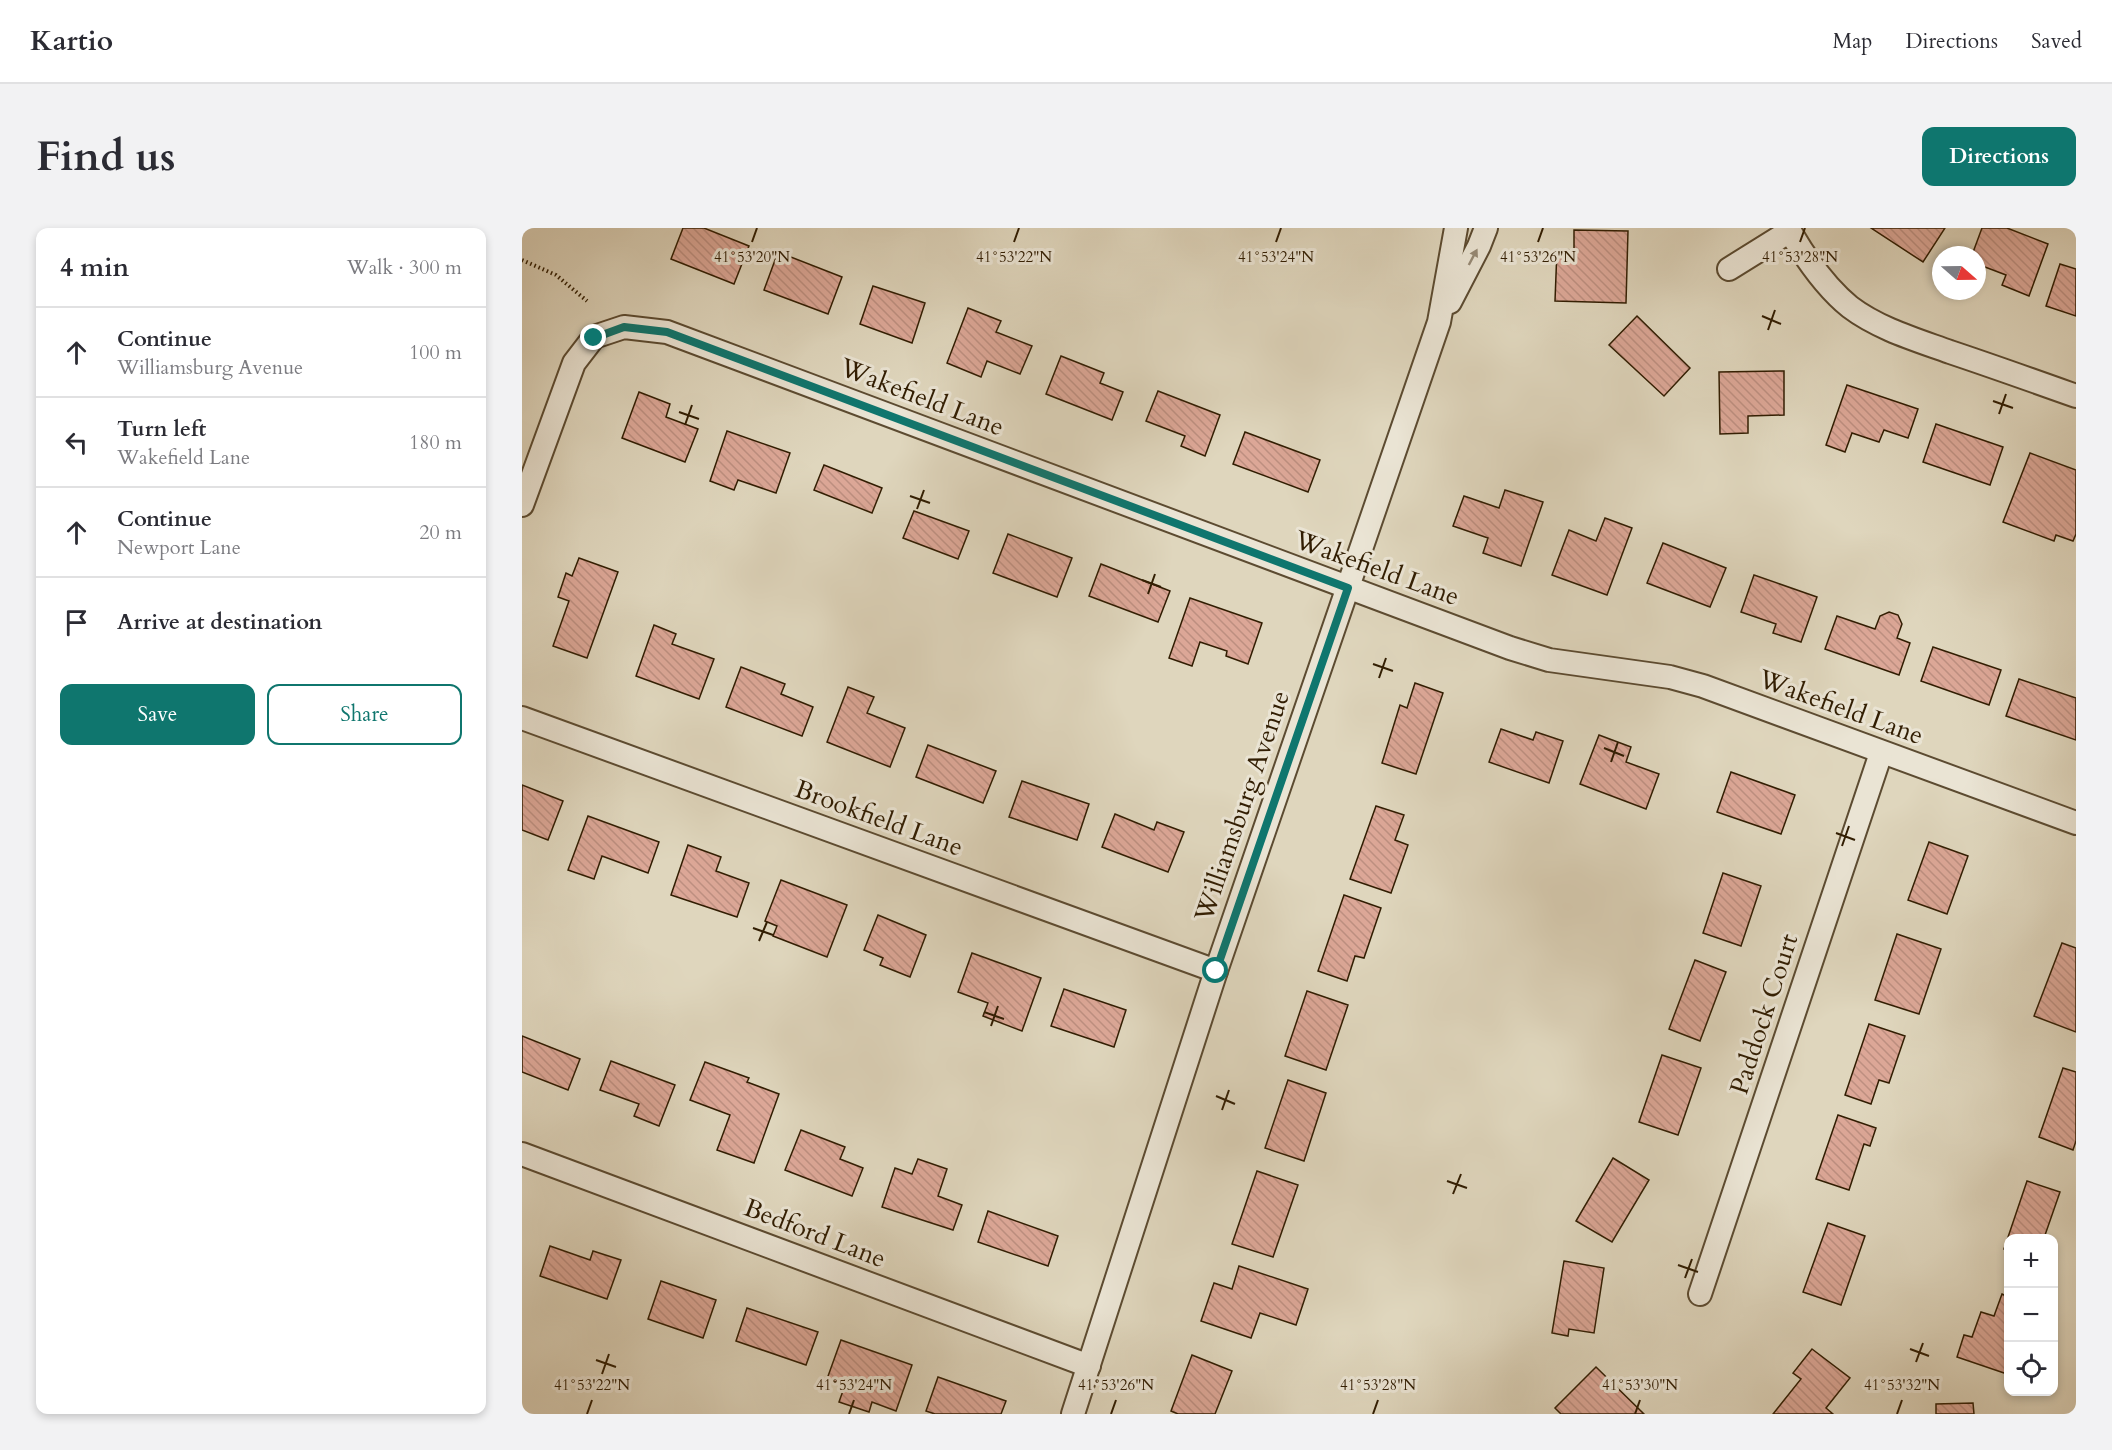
<!DOCTYPE html>
<meta charset="utf-8">
<style>
:root{--surface:#fff;--page:#f2f2f3;--text:#2b2b33;--muted:#7c7c81;--line:#e1e1e2;--accent:#0f766e}
body{margin:0;font-family:Cardo,serif;background:var(--page);color:var(--text)}
.controls{position:absolute;right:18px;bottom:18px;display:grid;overflow:hidden;border-radius:12px;box-shadow:0 3px 9px #0003}
.controls button{width:54px;height:54px;display:grid;place-items:center;padding:0;border:0;border-bottom:2px solid var(--line);background:var(--surface);color:var(--text);font:30px sans-serif}
.compass{position:absolute;left:1410px;top:18px;width:54px;height:54px;border-radius:50%;background:var(--surface);box-shadow:0 3px 9px #0003;rotate:110deg}
.stop{position:absolute;width:18px;height:18px;margin:-14px;border:4px solid #0f766e;border-radius:50%;background:#fff}
.stop.end{background:#0f766e;border-color:#fff;box-shadow:0 2px 6px #0008}
.list{margin:0;padding:0;list-style:none}
h2{display:flex;justify-content:space-between;align-items:center;height:78px;margin:0;padding:0 24px;font-size:26px}
h2 small{font-size:20px;font-weight:400;color:var(--muted)}
.list li{display:grid;grid-template-columns:39px 1fr auto;gap:18px;align-items:center;box-sizing:border-box;height:90px;padding:0 24px;border-top:2px solid var(--line)}
.list b{display:block;font-size:22px;white-space:nowrap}
.list p{margin:0;font-size:20px;white-space:nowrap;color:var(--muted)}
.list em{font-size:20px;font-style:normal;color:var(--muted)}
.actions{display:flex;gap:12px;padding:18px 24px}
.actions a{flex:1;padding:14px 0;border:2px solid var(--accent);border-radius:12px;text-align:center;font-size:21px;color:var(--accent)}
.actions .main{background:var(--accent);color:#fff}
.icon{flex:none;width:33px;height:33px;fill:none;stroke:currentColor;stroke-width:2;stroke-linecap:round;stroke-linejoin:round}
.map{position:relative;flex:none;width:1554px;height:1186px;overflow:hidden;border-radius:12px}
header{display:flex;align-items:center;gap:36px;box-sizing:border-box;height:84px;padding:0 30px;background:var(--surface);border-bottom:2px solid var(--line)}
header strong{font-size:28px}
nav{display:flex;gap:33px;margin-inline-start:auto;font-size:21px}
.intro{display:flex;align-items:center;justify-content:space-between;box-sizing:border-box;height:144px;padding:0 36px}
h1{margin:0;font-size:42px}
.button{padding:15px 27px;border-radius:12px;background:var(--accent);color:#fff;font-size:21px;font-weight:700}
main{display:flex;gap:36px;padding:0 36px}
aside{flex:1;background:var(--surface);border-radius:12px;box-shadow:0 3px 9px #0003}
.map>svg:first-child{display:block}
.building{fill:url(#building-back-hatch);stroke:#311d02;stroke-width:1.5}
.lines{fill:none;stroke-linecap:round;stroke-linejoin:round}
.street-casing{stroke:#5c4b31;stroke-width:26}
.path{stroke:#311d02;stroke-width:4;stroke-dasharray:1.5 3;stroke-linecap:butt}
.street{stroke:#eae4d4;stroke-width:22}
.oneway{fill:#978a76}
.route{stroke:#0f766e;stroke-width:8}
.ticks{fill:none;stroke:#311d02;stroke-width:2}
.labels{text-anchor:middle;dominant-baseline:central;stroke-width:6;stroke-linejoin:round;paint-order:stroke}
.street-label{font-size:26px;fill:#311d02;stroke:#eae4d4}
.ticks-label{font-size:15px;text-anchor:middle;fill:#311d02;stroke:#eae4d4;stroke-width:6;stroke-linejoin:round;paint-order:stroke}
</style>
<header>
<strong>Kartio</strong>
<nav><a>Map</a><a>Directions</a><a>Saved</a></nav>
</header>
<div class="intro"><h1>Find us</h1><a class="button">Directions</a></div>
<main>
<aside>
<h2>4 min<small>Walk · 300 m</small></h2>
<ul class="list">
<li><svg class="icon" aria-label="ahead" viewBox="0 0 24 24"><path d="M12 20V5M6 11l6-6 6 6"/></svg><div><b>Continue</b><p>Williamsburg Avenue</p></div><em>100 m</em></li>
<li><svg class="icon" aria-label="left" viewBox="0 0 24 24"><path d="M17 20v-9H6M10 6l-5 5 5 5"/></svg><div><b>Turn left</b><p>Wakefield Lane</p></div><em>180 m</em></li>
<li><svg class="icon" aria-label="ahead" viewBox="0 0 24 24"><path d="M12 20V5M6 11l6-6 6 6"/></svg><div><b>Continue</b><p>Newport Lane</p></div><em>20 m</em></li>
<li><svg class="icon" aria-label="arrive" viewBox="0 0 24 24"><path d="M6 21V4h12l-3 4 3 4H6"/></svg><div><b>Arrive at destination</b></div></li>
</ul>
<div class="actions"><a class="main">Save</a><a>Share</a></div>
</aside>
<div class="map">
<svg width="1554" height="1186" viewBox="0 0 1554 1186">
<defs>
<pattern id="building-back-hatch" width="6" height="6" patternUnits="userSpaceOnUse" patternTransform="scale(1.5)"><rect width="6" height="6" fill="#dca797"/><path d="M-1 5l2 2M0 0l6 6M5-1l2 2" fill="none" stroke="#bd8f80"/></pattern>
</defs>
<rect width="100%" height="100%" fill="#dfd6bd"/>
<filter id="stains"><feTurbulence type="fractalNoise" baseFrequency=".00333" numOctaves="4"/><feColorMatrix values="0 0 0 0 .2 0 0 0 0 .09 0 0 0 0 .02 0 0 0 .5 -.17"/></filter>
<radialGradient id="worn" r=".72"><stop offset=".6" stop-color="#630" stop-opacity="0"/><stop offset="1" stop-color="#630" stop-opacity=".3"/></radialGradient>
<g class="building">
<path d="M 161,0 L 182,0 L 227,18 L 212,56 L 149,31 Z"/>
<path d="M 1349,0 L 1423,0 L 1401,34 Z"/>
<path d="M 1460,0 L 1485,0 L 1526,16 L 1507,68 L 1480,57 L 1484,47 L 1455,36 L 1455,27 L 1450,27 Z"/>
<path d="M 1052,2 L 1106,3 L 1104,75 L 1033,73 L 1035,21 L 1052,22 Z"/>
<path d="M 256,24 L 320,49 L 306,86 L 242,62 Z"/>
<path d="M 1538,36 L 1554,41 L 1554,88 L 1524,78 Z"/>
<path d="M 351,58 L 403,75 L 390,115 L 338,96 Z"/>
<path d="M 446,80 L 479,93 L 474,104 L 510,118 L 498,146 L 465,133 L 459,149 L 425,135 Z"/>
<path d="M 1115,88 L 1168,140 L 1142,168 L 1087,117 Z"/>
<path d="M 539,128 L 582,145 L 578,155 L 601,164 L 590,192 L 524,166 Z"/>
<path d="M 1262,143 L 1262,187 L 1226,188 L 1226,205 L 1198,206 L 1197,144 Z"/>
<path d="M 1325,157 L 1396,181 L 1386,210 L 1362,202 L 1357,214 L 1330,205 L 1323,224 L 1304,217 Z"/>
<path d="M 636,163 L 698,187 L 683,228 L 659,218 L 663,208 L 624,193 Z"/>
<path d="M 117,164 L 148,176 L 144,189 L 176,201 L 163,234 L 100,210 Z"/>
<path d="M 1414,196 L 1481,219 L 1468,257 L 1401,234 Z"/>
<path d="M 205,203 L 268,225 L 254,265 L 216,252 L 212,262 L 188,253 Z"/>
<path d="M 723,204 L 798,232 L 786,264 L 711,236 Z"/>
<path d="M 1508,225 L 1554,242 L 1554,306 L 1551,313 L 1534,307 L 1532,313 L 1481,294 Z"/>
<path d="M 302,237 L 360,260 L 350,285 L 292,262 Z"/>
<path d="M 983,262 L 1021,274 L 999,338 L 961,325 L 966,310 L 931,298 L 942,268 L 977,280 Z"/>
<path d="M 392,283 L 447,303 L 436,331 L 381,310 Z"/>
<path d="M 1083,290 L 1110,300 L 1085,367 L 1030,347 L 1047,302 L 1074,313 Z"/>
<path d="M 486,306 L 550,330 L 535,369 L 471,345 Z"/>
<path d="M 1141,315 L 1204,340 L 1188,379 L 1125,355 Z"/>
<path d="M 57,330 L 96,344 L 65,430 L 31,418 L 47,373 L 36,369 L 44,345 L 50,348 Z"/>
<path d="M 579,336 L 648,363 L 636,394 L 567,368 Z"/>
<path d="M 1232,347 L 1295,369 L 1279,414 L 1251,405 L 1254,396 L 1219,384 Z"/>
<path d="M 668,370 L 740,395 L 726,436 L 704,428 L 705,423 L 678,414 L 670,438 L 647,430 Z"/>
<path d="M 1367,384 L 1376,387 L 1380,396 L 1375,410 L 1388,415 L 1377,447 L 1303,421 L 1315,388 L 1353,401 L 1358,388 Z"/>
<path d="M 132,397 L 154,406 L 150,416 L 192,431 L 177,471 L 114,448 Z"/>
<path d="M 1411,419 L 1479,442 L 1467,477 L 1399,453 Z"/>
<path d="M 219,439 L 263,456 L 259,466 L 291,479 L 280,508 L 204,479 Z"/>
<path d="M 1497,451 L 1554,470 L 1554,512 L 1484,488 Z"/>
<path d="M 893,455 L 921,465 L 894,546 L 860,535 L 878,477 L 885,480 Z"/>
<path d="M 326,459 L 352,469 L 345,485 L 383,500 L 368,539 L 305,514 Z"/>
<path d="M 979,501 L 1011,512 L 1014,504 L 1041,513 L 1027,555 L 967,534 Z"/>
<path d="M 1077,507 L 1109,519 L 1104,534 L 1137,546 L 1124,581 L 1058,556 Z"/>
<path d="M 406,517 L 474,543 L 461,575 L 394,549 Z"/>
<path d="M 1209,544 L 1273,567 L 1259,606 L 1195,584 Z"/>
<path d="M 500,553 L 567,576 L 555,612 L 487,589 Z"/>
<path d="M 0,557 L 41,573 L 26,612 L 0,602 Z"/>
<path d="M 854,578 L 882,587 L 873,612 L 886,617 L 869,665 L 828,651 Z"/>
<path d="M 593,586 L 632,602 L 635,594 L 662,604 L 646,644 L 580,619 Z"/>
<path d="M 66,588 L 137,614 L 126,645 L 80,628 L 72,651 L 46,642 Z"/>
<path d="M 1407,614 L 1446,628 L 1425,686 L 1386,672 Z"/>
<path d="M 166,617 L 199,629 L 194,643 L 227,655 L 215,689 L 149,667 Z"/>
<path d="M 1201,645 L 1239,658 L 1219,718 L 1181,705 Z"/>
<path d="M 259,652 L 325,677 L 305,729 L 251,708 L 255,698 L 243,693 Z"/>
<path d="M 822,667 L 859,680 L 842,730 L 833,728 L 825,753 L 796,743 Z"/>
<path d="M 356,687 L 404,707 L 388,749 L 358,737 L 361,730 L 342,722 Z"/>
<path d="M 1375,706 L 1419,721 L 1397,786 L 1353,772 Z"/>
<path d="M 1540,715 L 1554,720 L 1554,804 L 1512,788 Z"/>
<path d="M 450,725 L 519,750 L 500,803 L 461,788 L 466,775 L 436,764 Z"/>
<path d="M 1173,732 L 1204,744 L 1178,813 L 1147,801 Z"/>
<path d="M 542,761 L 604,782 L 592,819 L 529,798 Z"/>
<path d="M 785,763 L 826,777 L 804,842 L 763,828 Z"/>
<path d="M 1347,796 L 1383,808 L 1367,855 L 1357,852 L 1349,876 L 1323,867 Z"/>
<path d="M 0,808 L 58,831 L 46,862 L 0,844 Z"/>
<path d="M 1140,827 L 1179,840 L 1156,907 L 1117,894 Z"/>
<path d="M 89,833 L 153,857 L 137,898 L 112,888 L 117,876 L 78,862 Z"/>
<path d="M 183,834 L 227,850 L 225,854 L 257,866 L 232,935 L 195,922 L 208,887 L 168,872 Z"/>
<path d="M 1541,840 L 1554,844 L 1554,913 L 1551,922 L 1517,909 Z"/>
<path d="M 766,852 L 804,865 L 782,933 L 743,920 Z"/>
<path d="M 1316,887 L 1354,900 L 1348,918 L 1342,916 L 1327,962 L 1294,951 Z"/>
<path d="M 279,902 L 323,919 L 318,931 L 341,940 L 330,968 L 263,942 Z"/>
<path d="M 1091,930 L 1127,952 L 1090,1014 L 1054,993 Z"/>
<path d="M 396,931 L 425,941 L 416,968 L 440,977 L 431,1002 L 360,979 L 373,940 L 390,946 Z"/>
<path d="M 735,943 L 776,957 L 751,1029 L 710,1016 Z"/>
<path d="M 1505,953 L 1538,964 L 1522,1010 L 1486,1010 L 1486,1022 L 1482,1021 Z"/>
<path d="M 466,983 L 536,1008 L 526,1038 L 456,1014 Z"/>
<path d="M 1306,995 L 1343,1008 L 1319,1077 L 1281,1064 Z"/>
<path d="M 28,1018 L 68,1032 L 71,1023 L 99,1032 L 85,1071 L 18,1048 Z"/>
<path d="M 1042,1033 L 1082,1040 L 1072,1105 L 1047,1101 L 1046,1108 L 1030,1105 Z"/>
<path d="M 717,1038 L 786,1061 L 774,1097 L 738,1085 L 729,1110 L 679,1093 L 692,1055 L 710,1061 Z"/>
<path d="M 139,1053 L 194,1072 L 181,1110 L 126,1091 Z"/>
<path d="M 1480,1066 L 1486,1069 L 1486,1142 L 1485,1146 L 1435,1129 L 1442,1107 L 1450,1109 L 1459,1084 L 1472,1088 Z"/>
<path d="M 225,1080 L 296,1104 L 284,1137 L 214,1113 Z"/>
<path d="M 319,1112 L 390,1137 L 374,1183 L 350,1174 L 347,1184 L 317,1174 L 323,1157 L 305,1151 Z"/>
<path d="M 1290,1121 L 1328,1150 L 1304,1180 L 1311,1186 L 1251,1186 L 1279,1151 L 1271,1145 Z"/>
<path d="M 670,1127 L 710,1143 L 693,1186 L 656,1186 L 649,1183 Z"/>
<path d="M 1074,1139 L 1122,1186 L 1039,1186 L 1033,1180 Z"/>
<path d="M 416,1149 L 484,1173 L 479,1186 L 413,1186 L 404,1183 Z"/>
<path d="M 1451,1175 L 1452,1186 L 1414,1186 L 1414,1176 Z"/>
</g>
<g class="lines">
<defs>
<g id="street">
<path d="M 1266,0 C 1282,28 1302,58 1328,79 C 1357,101 1395,112 1428,124 C 1470,138 1512,153 1554,168"/>
<path d="M 1207,41 L 1268,3"/>
<path d="M 928,74 L 957,18 L 964,0"/>
<path d="M 0,277 L 52,135 L 72,109 L 102,99 L 145,104 L 988,420 L 1027,432 L 1148,449 L 1181,458 L 1554,595"/>
<path d="M 0,490 L 694,743"/>
<path d="M 0,926 L 567,1138"/>
<path d="M 1178,1066 L 1359,525"/>
<path d="M 551,1186 L 694,743 L 917,94 L 934,0"/>
</g>
</defs>
<use href="#street" class="street-casing"/>
<path class="path" d="M 0,32 L 34,47 L 65,73"/>
<use href="#street" class="street"/>
</g>
<defs><path id="oneway-solid" d="M-6-.8H1V-3.2L6.5 0L1 3.2V.8H-6Z" transform="scale(1.5)"/></defs>
<use class="oneway" href="#oneway-solid" transform="translate(951 29) rotate(-62)"/>
<g class="lines">
<path class="route" d="M 72,110 L 102,99 L 145,104 L 826,360 L 694,743"/>
</g>
<path class="ticks" d="M 230,14 L 235,0M 492,14 L 497,0M 754,14 L 759,0M 1016,14 L 1021,0M 1278,14 L 1283,0M 1240,88 L 1259,96M 1246,102 L 1253,82M 1471,173 L 1491,180M 157,184 L 177,191M 1477,186 L 1484,166M 163,197 L 170,177M 388,268 L 408,275M 395,281 L 402,262M 620,352 L 639,359M 626,366 L 633,346M 851,436 L 871,443M 857,450 L 864,430M 1082,520 L 1102,528M 1089,534 L 1096,514M 1314,605 L 1333,612M 1320,618 L 1327,598M 231,700 L 251,707M 237,713 L 245,694M 462,784 L 482,791M 469,798 L 476,778M 694,868 L 713,876M 700,882 L 707,862M 925,953 L 945,960M 931,966 L 939,946M 1156,1037 L 1176,1044M 1163,1050 L 1170,1031M 1388,1121 L 1407,1128M 74,1132 L 94,1139M 1394,1134 L 1401,1115M 80,1146 L 87,1126M 65,1186 L 70,1172M 327,1186 L 332,1172M 589,1186 L 594,1172M 851,1186 L 856,1172M 1113,1186 L 1118,1172M 1375,1186 L 1380,1172"/>
<g class="labels">
<g class="street-label">
<text transform="translate(400 169) rotate(21)">Wakefield Lane</text>
<text transform="translate(855 340) rotate(20)">Wakefield Lane</text>
<text transform="translate(1319 479) rotate(20)">Wakefield Lane</text>
<text transform="translate(720 578) rotate(-71)">Williamsburg Avenue</text>
<text transform="translate(357 590) rotate(20)">Brookfield Lane</text>
<text transform="translate(1242 786) rotate(-72)">Paddock Court</text>
<text transform="translate(293 1005) rotate(21)">Bedford Lane</text>
</g>
</g>
<g class="ticks-label">
<text x="492" y="34">41°53'22"N</text>
<text x="1016" y="34">41°53'26"N</text>
<text x="230" y="34">41°53'20"N</text>
<text x="754" y="34">41°53'24"N</text>
<text x="1278" y="34">41°53'28"N</text>
<text x="70" y="1162">41°53'22"N</text>
<text x="332" y="1162">41°53'24"N</text>
<text x="594" y="1162">41°53'26"N</text>
<text x="856" y="1162">41°53'28"N</text>
<text x="1118" y="1162">41°53'30"N</text>
<text x="1380" y="1162">41°53'32"N</text>
</g>
<rect width="100%" height="100%" filter="url(#stains)"/>
<rect width="100%" height="100%" fill="url(#worn)"/>
</svg>
<div class="controls">
<button>+</button>
<button>−</button>
<button><svg class="icon" aria-label="locate" viewBox="0 0 24 24"><circle cx="12" cy="12" r="6"/><path d="M12 2v4M12 18v4M2 12h4M18 12h4"/></svg></button>
</div>
<svg class="compass" viewBox="-18 -18 36 36"><path d="M0-13l5 13h-10z" fill="#e53935"/><path d="M0 13l5-13h-10z" fill="#7c7c81"/></svg>
<div class="stop" style="left:694px;top:743px"></div>
<div class="stop end" style="left:72px;top:110px"></div>
</div>
</main>
